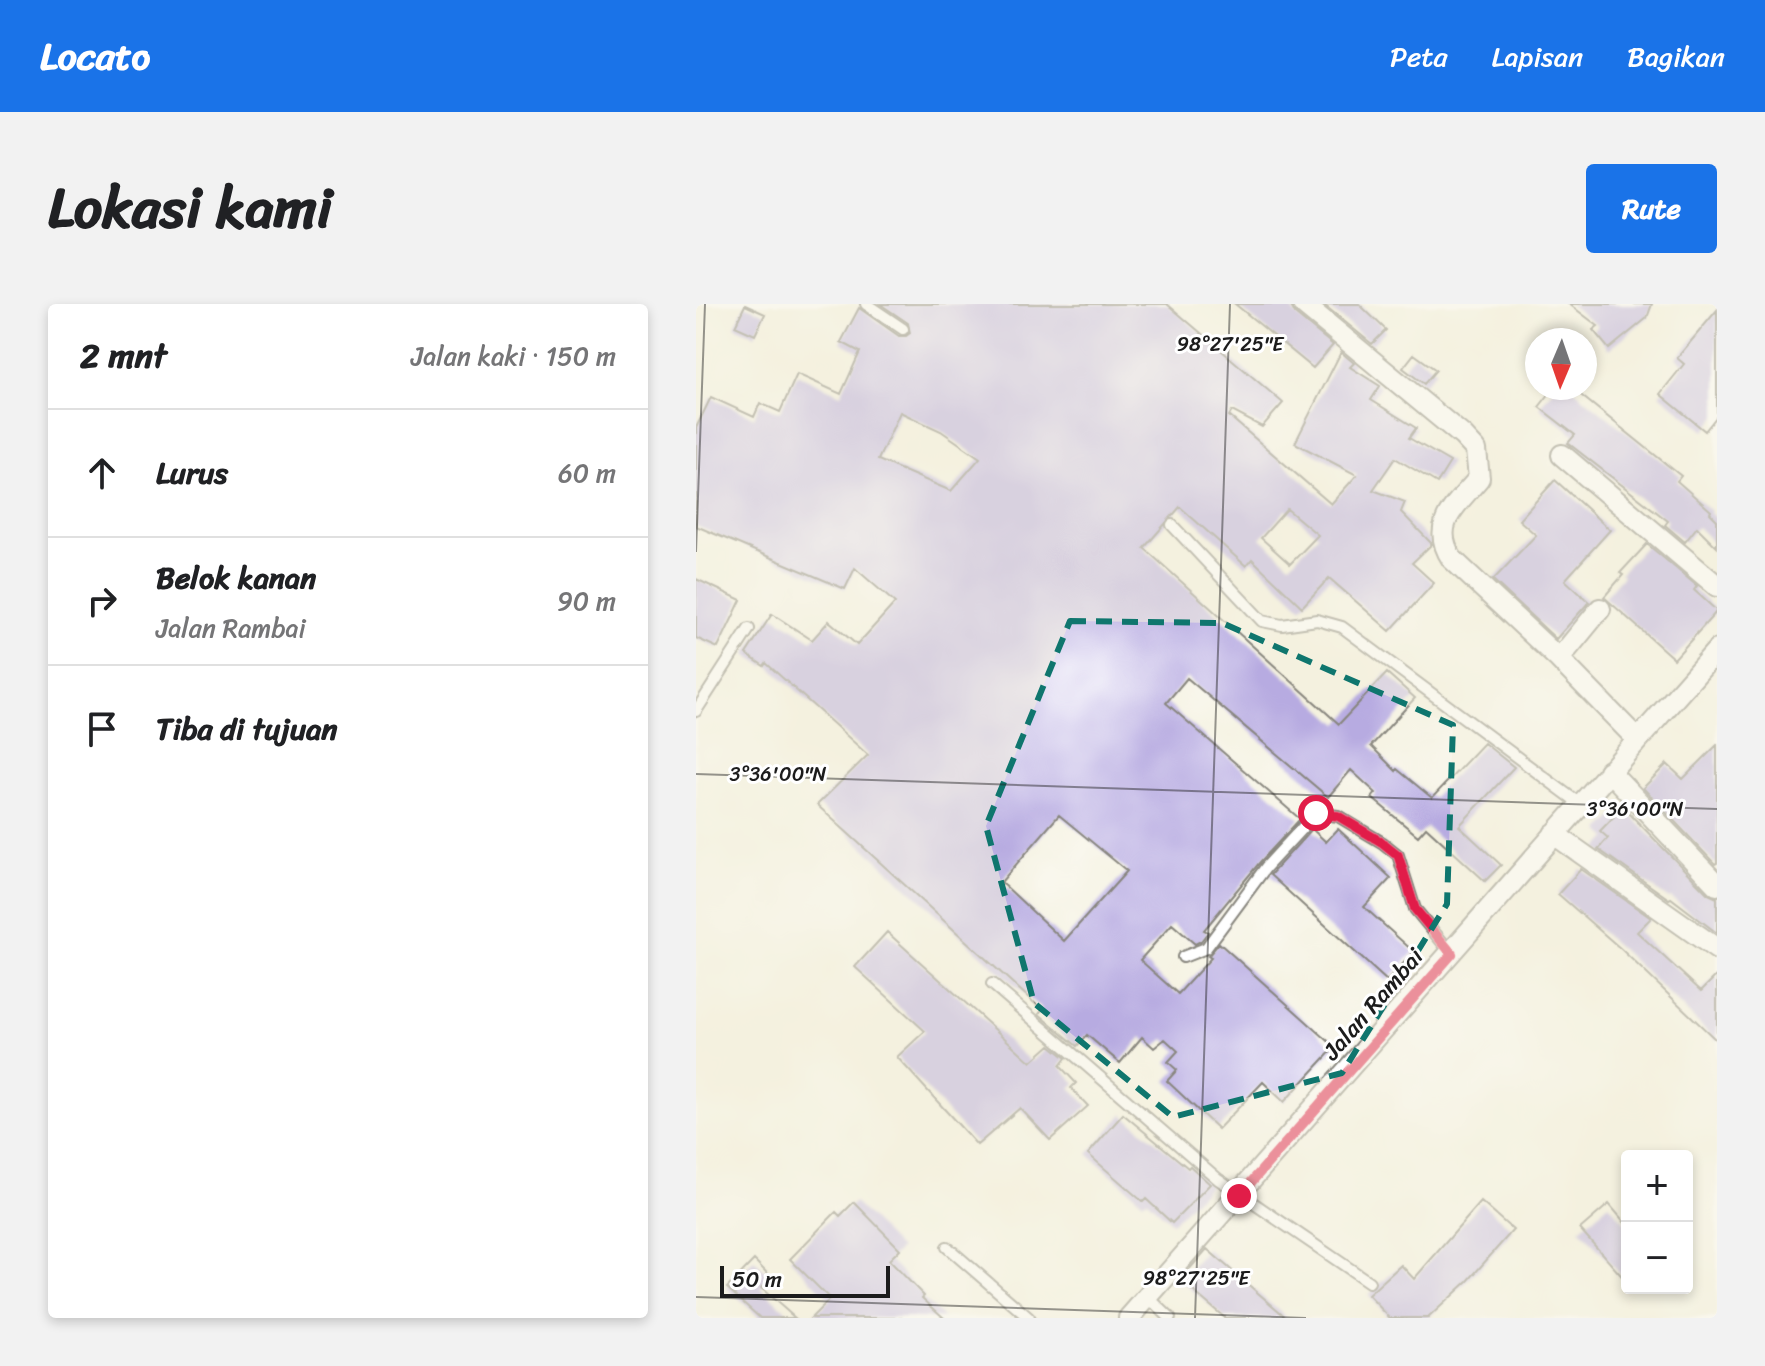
<!DOCTYPE html>
<html lang="id">
<head>
<meta charset="utf-8">
<style>
	body { margin:0; font-family:Sriracha,sans-serif; background:#f2f2f2; color:#202124 }
	.controls { position:absolute; right:24px; bottom:24px; display:grid; overflow:hidden; border-radius:8px; box-shadow:0 4px 12px #0003 }
	.controls button { width:72px; height:72px; display:grid; place-items:center; padding:0; border:0; border-bottom:2px solid #e0e0e0; background:#fff; color:#202124; font:40px sans-serif }
	.compass { position:absolute; left:829px; top:24px; width:72px; height:72px; border-radius:50%; background:#fff; box-shadow:0 4px 12px #0003; rotate:182deg }
	.scale { position:absolute; left:24px; bottom:20px; width:170px; box-sizing:border-box; padding-left:8px; border:4px solid #1c1c1c; border-top:0; font-size:22px; line-height:28px; white-space:nowrap; color:#1c1c1c; -webkit-text-stroke:6px #fff; paint-order:stroke }
	.stop { position:absolute; width:24px; height:24px; margin:-18px; border:6px solid #e11d48; border-radius:50%; background:#fff }
	.stop.end { background:#e11d48; border-color:#fff; box-shadow:0 2px 8px #0008 }
	.list { margin:0; padding:0; list-style:none }
	h2 { display:flex; justify-content:space-between; align-items:center; height:104px; margin:0; padding:0 32px; font-size:34px }
	h2 small { font-size:26px; font-weight:400; color:#757577 }
	.list li { display:grid; grid-template-columns:52px 1fr auto; gap:24px; align-items:center; box-sizing:border-box; height:128px; padding:0 32px; border-top:2px solid #e0e0e0 }
	.list b { display:block; font-size:30px; white-space:nowrap }
	.list p { margin:0; font-size:26px; white-space:nowrap; color:#757577 }
	.list em { font-size:26px; font-style:normal; color:#757577 }
	.icon { flex:none; width:44px; height:44px; fill:none; stroke:currentColor; stroke-width:2; stroke-linecap:round; stroke-linejoin:round }
	.map { position:relative; flex:none; width:1021px; height:1014px; overflow:hidden; border-radius:8px }
	header { display:flex; align-items:center; gap:48px; box-sizing:border-box; height:112px; padding:0 40px; background:#1a73e8; color:#fff }
	header strong { font-size:38px }
	nav { display:flex; gap:44px; margin-inline-start:auto; font-size:28px }
	.intro { display:flex; align-items:center; justify-content:space-between; box-sizing:border-box; height:192px; padding:0 48px }
	h1 { margin:0; font-size:56px }
	.button { padding:20px 36px; border-radius:8px; background:#1a73e8; color:#fff; font-size:28px; font-weight:700 }
	main { display:flex; gap:48px; padding:0 48px }
	aside { flex:1; background:#fff; border-radius:8px; box-shadow:0 4px 12px #0003 }
	.map>svg:first-child { display:block }
</style>
</head>
<body>
<header>
<strong>Locato</strong>
<nav><a>Peta</a><a>Lapisan</a><a>Bagikan</a></nav>
</header>
<div class="intro"><h1>Lokasi kami</h1><a class="button">Rute</a></div>
<main>
<aside>
<h2>2 mnt<small>Jalan kaki · 150 m</small></h2>
<ul class="list">
<li><svg class="icon" aria-label="ahead" viewBox="0 0 24 24"><path d="M12 20V5M6 11l6-6 6 6"/></svg><div><b>Lurus</b></div><em>60 m</em></li>
<li><svg class="icon" aria-label="right" viewBox="0 0 24 24"><path d="M7 20v-9h11M14 6l5 5-5 5"/></svg><div><b>Belok kanan</b><p>Jalan Rambai</p></div><em>90 m</em></li>
<li><svg class="icon" aria-label="arrive" viewBox="0 0 24 24"><path d="M6 21V4h12l-3 4 3 4H6"/></svg><div><b>Tiba di tujuan</b></div></li>
</ul>
</aside>
<div class="map">
<svg width="1021" height="1014" viewBox="0 0 1021 1014">
	<rect width="100%" height="100%" fill="#fff"/>
	<filter id="ink" filterUnits="userSpaceOnUse"><feTurbulence type="fractalNoise" baseFrequency=".0125" numOctaves="2"/><feDisplacementMap in="SourceGraphic" scale="16" xChannelSelector="R" yChannelSelector="G"/><feConvolveMatrix kernelMatrix="1 2 1 2 8 2 1 2 1" color-interpolation-filters="sRGB"/></filter>
	<filter id="wash" filterUnits="userSpaceOnUse"><feTurbulence type="fractalNoise" baseFrequency=".006" numOctaves="4" result="noise"/><feDisplacementMap in="SourceGraphic" scale="32" xChannelSelector="R" yChannelSelector="G"/><feGaussianBlur stdDeviation="1.8" result="paint"/><feColorMatrix in="noise" values="0 0 0 0 0 0 0 0 0 0 0 0 0 0 0 0 0 1.4 0 .05"/><feComposite in="paint" operator="in"/></filter>
	<g filter="url(#wash)">
		<rect width="100%" height="100%" fill="#f4f1df"/>
		<g id="blocks">
			<path fill="#b7abe1" fill-rule="evenodd" d="M184,0H471L587,99L566,123L536,107L533,112L635,200L661,171L599,139L645,48L658,59L654,63L684,82L675,96L720,124L713,134L754,158L741,179L699,154L677,186L709,198L705,208L736,240L716,259L738,279L694,327L633,274L606,303L556,255L550,262L484,203L448,244L643,420L691,369L719,394L675,442L700,467L701,465L736,494L788,439L818,463L763,522L805,561L789,577L730,523L722,532L676,494L680,489L655,466L632,493L491,374L470,399L604,515L564,558L508,626L512,628L505,637L499,640L476,620L444,656L482,690L515,654L512,652L523,639L639,743L588,798L567,778L522,825L471,777L481,766L472,758L482,747L469,735L458,744L446,733L424,759L391,731L381,742L343,710L346,706L121,501L172,451L70,359L68,362L50,350L76,310L116,336L133,317L161,341L199,299L159,264L149,285L0,222V124L15,93L58,113L64,99L84,108L101,70L145,90L164,48L145,38L163,4L203,32H210L214,29L212,19ZM204,108L245,127L284,154L255,187L182,156ZM591,205L622,231L594,260L565,234ZM363,511L431,567L368,637L305,578Z
				M539,0H594L599,10L637,41L617,64Z
				M627,0H663L690,26L676,40Z
				M873,0H956L951,14L913,45L897,26L902,22Z
				M49,1L69,10L59,31L39,22Z
				M1021,6V112L1009,127L964,90L988,60L981,54Z
				M718,50L740,66L728,80L707,64Z
				M858,84H876L985,172L981,177L1015,207L1014,209L1021,216V243L1001,223L989,238L969,221L972,217L872,139L879,131L843,103Z
				M859,176L914,226L869,276L893,298L860,335L797,276L840,231L823,216Z
				M951,240L1001,282L998,286L1021,307L978,355L908,293L927,271L924,269Z
				M0,275L45,296L22,344L0,334Z
				M1021,441V559L1019,560L947,484L971,460L987,475Z
				M927,503L1012,590L1021,594V629L975,594L973,595L902,545L912,534L904,527Z
				M616,525L630,538L642,525L695,574L668,603L718,648L691,677L574,571Z
				M885,565L955,614L941,628L1005,687L1021,671V737L925,645L862,590Z
				M191,628L335,758L354,741L370,754L364,762L380,779L375,784L392,802L354,836L324,804L281,841L201,753L229,727L159,663Z
				M427,810L492,864L494,862L514,880L476,919L450,895L447,898L392,850Z
				M158,898L204,945L193,956L228,992L226,994L248,1014H115L134,995L94,955L140,908L144,912Z
				M785,898L817,926L772,977L732,1014H694L672,991L705,961L718,975Z
				M913,900L931,921V978L884,925Z
				M511,945L591,1014H529L484,976Z
				M58,956L75,973L65,984L99,1014H64L31,984Z"/>
		</g>
	</g>
	<g filter="url(#ink)">
		<use href="#blocks" fill-opacity="0" stroke="#88867e" stroke-width="2"/>
		<g fill="none" stroke-linecap="round" stroke-linejoin="round">
			<g stroke="#88867e" stroke-width="14">
				<path id="lane" d="M170,0L207,25
					M476,221L566,317L586,321L621,316L646,323L884,500
					M0,407L53,325
					M487,653L510,644L570,563L620,509L642,512L687,539L702,551L719,605L756,650
					M296,680L522,875L673,978
					M251,943L333,1014
					M452,993L474,1014"/>
			</g>
			<g stroke="#88867e" stroke-width="24">
				<path id="street" d="M607,0L767,132L780,146L783,174C761,201 733,220 756,255L863,355L941,435
					M866,151L1021,282
					M863,355L904,305
					M913,467L1021,581
					M858,530L1021,645
					M433,1014L1021,346"/>
			</g>
			<use href="#lane" stroke="#fff" stroke-width="10"/>
			<use href="#street" stroke="#fff" stroke-width="20"/>
		</g>
	</g>
	<g fill="none" stroke-linecap="round" stroke-linejoin="round" filter="url(#ink)">
		<path stroke="#e11d48" stroke-width="10" d="M543,892L756,650L719,605L702,551L687,539L642,512L620,509"/>
	</g>
	<path d="M0 0H1021V1014H0ZM374,317L526,319L757,421L751,600L646,769L477,813L338,699L290,522Z" fill="#f4f1df" fill-opacity=".55" fill-rule="evenodd"/>
	<path fill="none" stroke="#0f766e" stroke-width="6" stroke-dasharray="16 10" stroke-linejoin="round" d="M374,317L526,319L757,421L751,600L646,769L477,813L338,699L290,522Z"/>
	<path fill="none" stroke="#1c1c1c" stroke-width="2" stroke-opacity="0.45" d="M0,248L9,0M0,470L1021,505M0,993L610,1014M499,1014L534,0"/>
	<g text-anchor="middle" dominant-baseline="central" stroke-width="6" stroke-linejoin="round" paint-order="stroke">
		<g font-size="24" fill="#1c1c1c" stroke="#fff">
			<text transform="translate(677 700) rotate(-49)">Jalan Rambai</text>
		</g>
	</g>
	<g font-size="20" text-anchor="middle" fill="#1c1c1c" stroke="#fff" stroke-width="6" stroke-linejoin="round" paint-order="stroke">
		<text x="534" y="47">98°27'25"E</text>
		<text x="82" y="477">3°36'00"N</text>
		<text x="939" y="512">3°36'00"N</text>
		<text x="500" y="981">98°27'25"E</text>
	</g>
</svg>
<div class="controls">
<button>+</button>
<button>−</button>
</div>
<svg class="compass" viewBox="-18 -18 36 36"><path d="M0-13l5 13h-10z" fill="#e53935"/><path d="M0 13l5-13h-10z" fill="#757577"/></svg>
<div class="scale">50 m</div>
<div class="stop" style="left:620px;top:509px"></div>
<div class="stop end" style="left:543px;top:892px"></div>
</div>
</main>
</body>
</html>
